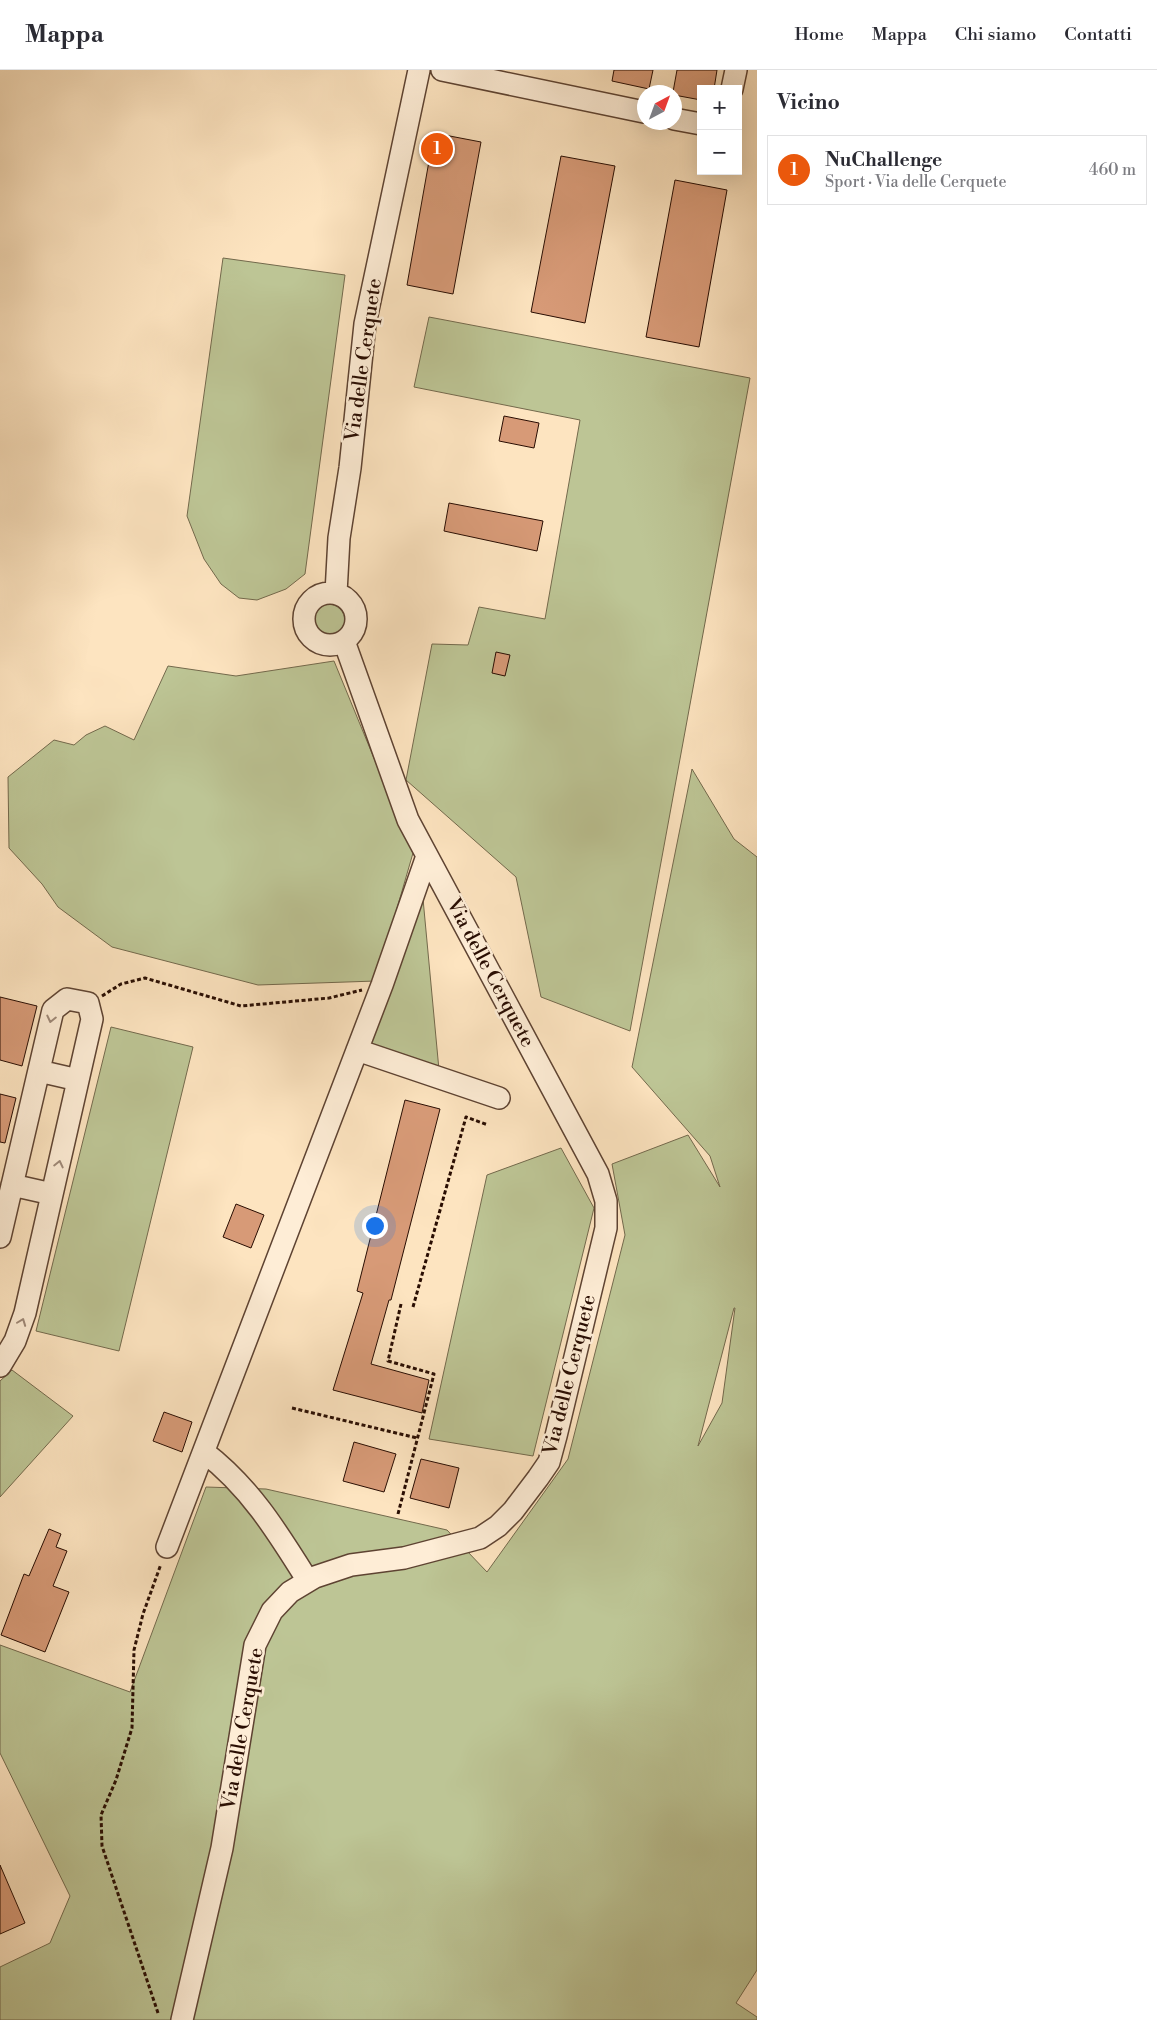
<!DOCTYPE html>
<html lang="it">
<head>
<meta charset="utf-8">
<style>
	body { margin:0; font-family:"Libre Bodoni",serif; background:#f7f7f7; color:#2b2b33 }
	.controls { position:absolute; right:15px; top:15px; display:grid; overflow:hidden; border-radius:0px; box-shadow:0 5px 20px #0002 }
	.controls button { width:45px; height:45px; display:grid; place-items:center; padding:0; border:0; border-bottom:1px solid #e1e1e2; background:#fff; color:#2b2b33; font:25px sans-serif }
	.compass { position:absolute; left:637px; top:15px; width:45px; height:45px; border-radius:50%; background:#fff; box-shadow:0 5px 20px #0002; rotate:41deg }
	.you { position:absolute; left:374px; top:1155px; width:18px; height:18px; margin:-12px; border:4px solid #fff; border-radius:50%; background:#1a73e8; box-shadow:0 0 0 8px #1a73e833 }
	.badge { display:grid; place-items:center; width:32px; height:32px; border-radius:50%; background:#ea580c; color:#fff; font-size:16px; font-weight:700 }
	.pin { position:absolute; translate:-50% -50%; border:2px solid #fff; box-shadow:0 1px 5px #0006 }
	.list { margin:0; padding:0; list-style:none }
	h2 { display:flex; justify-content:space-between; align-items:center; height:65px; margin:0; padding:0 20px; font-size:21px }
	h2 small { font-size:16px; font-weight:400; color:#7c7c81 }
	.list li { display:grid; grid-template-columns:32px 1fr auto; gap:15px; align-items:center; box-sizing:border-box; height:70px; margin:0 10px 10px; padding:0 10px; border:1px solid #e1e1e2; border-radius:0px }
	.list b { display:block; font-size:19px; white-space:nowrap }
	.list p { margin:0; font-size:16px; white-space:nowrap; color:#7c7c81 }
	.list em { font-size:16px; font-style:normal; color:#7c7c81 }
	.map { position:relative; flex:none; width:757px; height:1950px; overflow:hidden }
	header { display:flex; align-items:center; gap:30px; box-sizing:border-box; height:70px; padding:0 25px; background:#fff; border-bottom:1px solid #e1e1e2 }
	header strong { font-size:24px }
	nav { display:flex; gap:28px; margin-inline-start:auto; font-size:18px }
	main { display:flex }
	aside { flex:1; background:#fff }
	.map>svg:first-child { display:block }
</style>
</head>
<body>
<header>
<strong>Mappa</strong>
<nav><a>Home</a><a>Mappa</a><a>Chi siamo</a><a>Contatti</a></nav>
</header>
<main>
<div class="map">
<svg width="757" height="1950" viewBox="0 0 757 1950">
	<rect width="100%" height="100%" fill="#fde4c0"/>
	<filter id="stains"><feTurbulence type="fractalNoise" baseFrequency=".004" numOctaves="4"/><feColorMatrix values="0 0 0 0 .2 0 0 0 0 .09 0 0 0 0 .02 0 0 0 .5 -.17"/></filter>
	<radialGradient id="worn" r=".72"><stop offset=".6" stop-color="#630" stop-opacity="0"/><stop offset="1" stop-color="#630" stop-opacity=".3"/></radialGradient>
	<path fill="#bdc595" stroke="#73694c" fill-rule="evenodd" d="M223,188L345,205L305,504L286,519L257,530L239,528L221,514L204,489L187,446Z
		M429,247L750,308L630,961L541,927L516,807L406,710L432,574L468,575L479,537L545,549L580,350L414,317Z
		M311 551a17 17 0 1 1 34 0a17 17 0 1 1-34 0Z
		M334,591L413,783L376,911L258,915L112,877L58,837L42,814L9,778L8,707L54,670L74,675L86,665L105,656L134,670L168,596L236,606Z
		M692,699L734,769L757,787V1900L736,1933L757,1947V1950H0V1897L50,1873L70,1826L0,1683V1575L130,1622L206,1417L266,1419L447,1460L487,1502L568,1389L625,1165L612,1094L688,1065L720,1117L710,1086L632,997ZM735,1238L722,1333L698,1376L734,1238Z
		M422,818L439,1000L366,973Z
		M111,957L193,977L119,1281L36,1261Z
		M561,1078L594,1138L533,1386L429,1369L487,1105Z
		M12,1300L73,1346L0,1427V1311Z"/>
	<path fill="#d79a77" stroke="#290d02" d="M614,0H653L649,19L612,11Z
		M677,0H717L714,19H701V30L674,25L673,22Z
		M434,63L481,72L453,224L407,215Z
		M561,86L615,96L585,253L531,242Z
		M675,110L727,120L699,277L646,267Z
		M504,346L539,353L534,378L499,371Z
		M449,433L543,451L537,481L444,461Z
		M496,582L510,585L505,606L492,603Z
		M0,927L37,936L22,996L0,990Z
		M0,1024L16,1028L5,1073L0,1072Z
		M405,1030L440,1039L391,1230H389L371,1294L429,1310L422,1343L333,1320L363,1223L357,1221Z
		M236,1134L264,1145L251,1178L223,1167Z
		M164,1342L192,1352L182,1382L153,1371Z
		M354,1372L396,1384L384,1422L343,1411Z
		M421,1389L459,1398L449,1438L410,1428Z
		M49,1459L61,1464L56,1477L67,1481L53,1516L69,1522L45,1582L1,1565L24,1504L29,1506Z
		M0,1795L25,1853L0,1864Z"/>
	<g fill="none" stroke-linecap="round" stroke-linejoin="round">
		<g stroke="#5e4332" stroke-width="24">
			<path id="minor" d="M442,0L644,42
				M732,19L736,0
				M674,49L701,54
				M304 549a26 26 0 1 1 52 0a26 26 0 1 1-52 0Z
				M336,523L339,468L350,398L365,254L419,0
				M357,980L499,1028
				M39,1001L78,1010
				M12,1115L52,1124
				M0,1167L53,940L67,929L88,933L92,949L25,1243L15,1271L0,1296
				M204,1382C250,1417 278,1463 308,1511
				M167,1477L382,915L427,786
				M182,1950L222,1778L255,1575L272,1541L290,1522L315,1507L351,1495L404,1488L480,1468L498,1456L513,1441L538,1408L549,1392L556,1366L606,1158V1131L598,1104L408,750L344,571"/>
		</g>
		<path stroke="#290d02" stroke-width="3" stroke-dasharray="4 2.5" stroke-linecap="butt" d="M102,926L121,914L145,908L241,936L329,928L362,920
			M413,1237L466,1047L488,1055
			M292,1338L417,1368
			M398,1444L434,1304L388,1291L401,1234
			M158,1943L102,1776L101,1745L116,1710L132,1658L134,1580L143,1544L161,1494"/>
		<use href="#minor" stroke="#feedd6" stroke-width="21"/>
	</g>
	<defs><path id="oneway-chevron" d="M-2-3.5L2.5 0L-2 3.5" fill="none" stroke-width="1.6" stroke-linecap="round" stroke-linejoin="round" transform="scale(1.25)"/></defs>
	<g stroke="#9e8877">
		<use href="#oneway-chevron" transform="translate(51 949) rotate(103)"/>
		<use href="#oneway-chevron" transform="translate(59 1094) rotate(-77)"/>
		<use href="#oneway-chevron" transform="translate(22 1252) rotate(-69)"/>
	</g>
	<g text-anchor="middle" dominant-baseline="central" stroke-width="5" stroke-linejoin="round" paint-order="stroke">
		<g font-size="20" fill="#290d02" stroke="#feedd6">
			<text transform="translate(364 290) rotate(-82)">Via delle Cerquete</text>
			<text transform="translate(490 903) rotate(62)">Via delle Cerquete</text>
			<text transform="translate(570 1305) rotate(-76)">Via delle Cerquete</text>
			<text transform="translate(243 1659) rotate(-80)">Via delle Cerquete</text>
		</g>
	</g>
	<rect width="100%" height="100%" filter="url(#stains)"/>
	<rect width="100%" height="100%" fill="url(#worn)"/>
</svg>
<div class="controls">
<button>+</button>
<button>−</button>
</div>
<svg class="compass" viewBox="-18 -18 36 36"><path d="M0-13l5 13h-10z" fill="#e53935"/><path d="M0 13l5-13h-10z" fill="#7c7c81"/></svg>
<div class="you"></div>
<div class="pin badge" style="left:437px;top:79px">1</div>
</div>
<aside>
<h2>Vicino<small></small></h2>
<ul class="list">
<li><span class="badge">1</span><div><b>NuChallenge</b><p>Sport · Via delle Cerquete</p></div><em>460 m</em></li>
</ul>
</aside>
</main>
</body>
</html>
